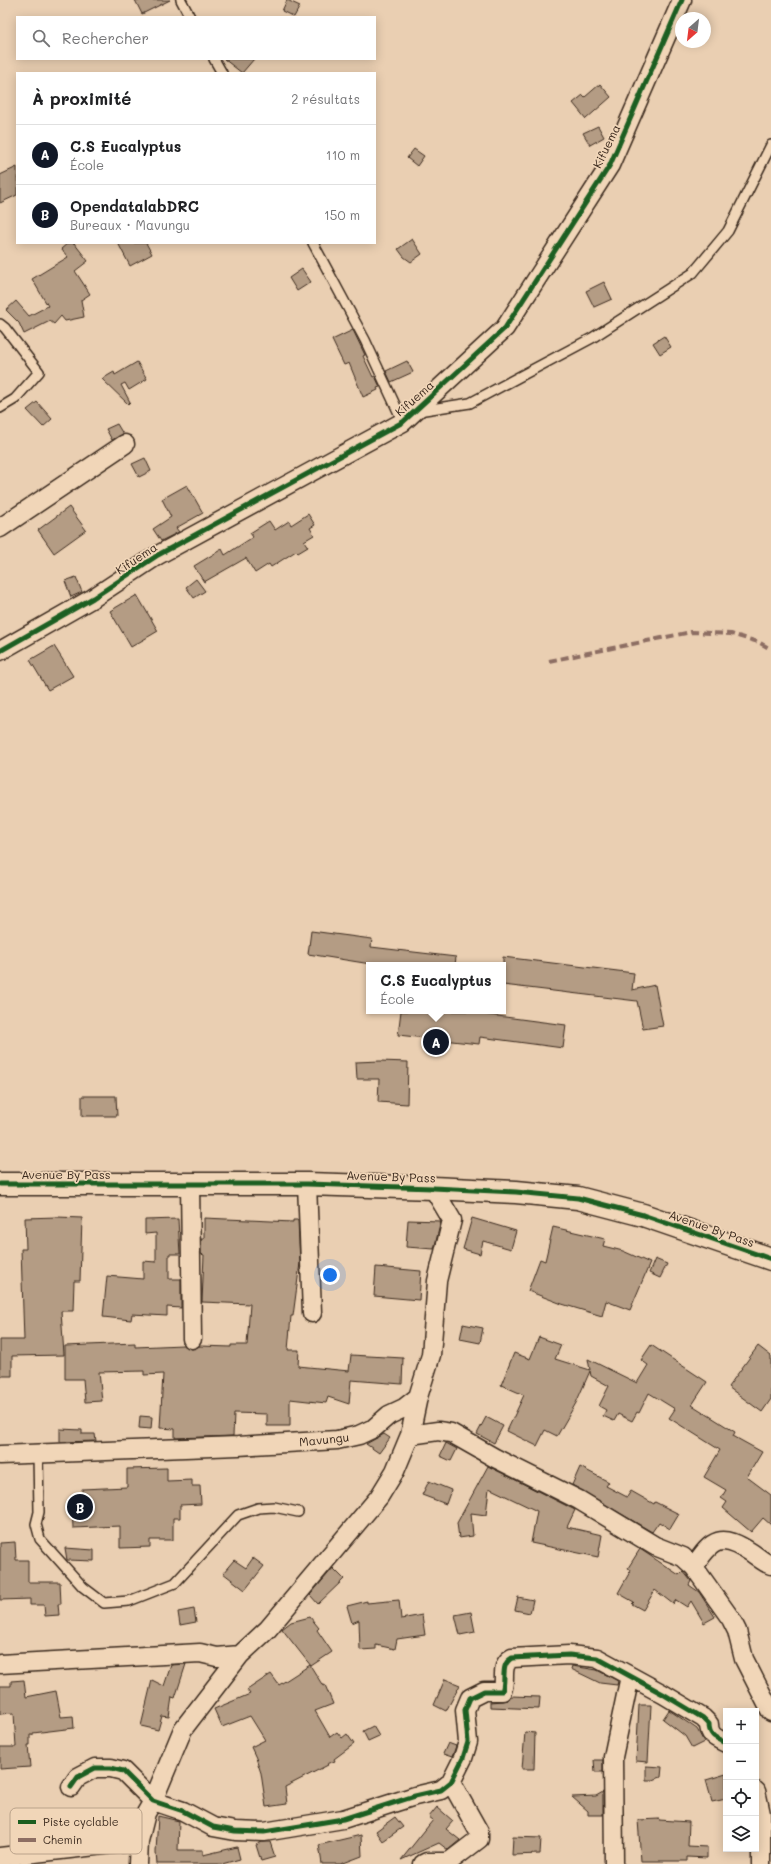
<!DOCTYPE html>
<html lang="fr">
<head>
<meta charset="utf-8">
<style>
	body { margin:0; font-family:Mali,sans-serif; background:#f6f6f6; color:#202124 }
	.controls { position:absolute; right:12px; bottom:12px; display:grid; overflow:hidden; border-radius:0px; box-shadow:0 2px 10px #0003 }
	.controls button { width:36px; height:36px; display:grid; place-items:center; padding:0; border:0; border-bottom:1px solid #e0e0e0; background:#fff; color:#202124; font:20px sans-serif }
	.compass { position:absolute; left:675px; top:12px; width:36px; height:36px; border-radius:50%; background:#fff; box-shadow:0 2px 10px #0003; rotate:208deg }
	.you { position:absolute; left:330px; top:1275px; width:14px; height:14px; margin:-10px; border:3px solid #fff; border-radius:50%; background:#1a73e8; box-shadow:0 0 0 6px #1a73e833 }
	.badge { display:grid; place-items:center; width:26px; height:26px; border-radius:50%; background:#111827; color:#fff; font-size:13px; font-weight:700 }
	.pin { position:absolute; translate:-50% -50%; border:2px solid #fff; box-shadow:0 1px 4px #0006 }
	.popup { position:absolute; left:366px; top:962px; width:140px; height:52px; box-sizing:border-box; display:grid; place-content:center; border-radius:0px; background:#fff; filter:drop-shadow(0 1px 3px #0005); font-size:13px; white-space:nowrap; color:#757577 }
	.popup b { font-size:15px; color:#202124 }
	.popup::after { content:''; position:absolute; left:50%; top:100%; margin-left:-8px; border:8px solid transparent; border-top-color:#fff }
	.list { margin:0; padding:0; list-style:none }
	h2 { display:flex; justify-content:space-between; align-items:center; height:52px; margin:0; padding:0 16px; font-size:17px }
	h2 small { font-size:13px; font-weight:400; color:#757577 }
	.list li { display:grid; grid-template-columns:26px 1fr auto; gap:12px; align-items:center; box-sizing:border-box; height:60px; padding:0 16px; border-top:1px solid #e0e0e0 }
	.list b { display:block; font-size:15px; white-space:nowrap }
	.list p { margin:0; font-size:13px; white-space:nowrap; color:#757577 }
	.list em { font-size:13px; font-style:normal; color:#757577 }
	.icon { flex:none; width:22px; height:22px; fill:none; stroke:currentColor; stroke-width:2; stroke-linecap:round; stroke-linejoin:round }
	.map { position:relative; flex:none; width:771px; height:1864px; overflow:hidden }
	.search { position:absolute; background:#fff; box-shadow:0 2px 10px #0003; left:16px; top:16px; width:360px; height:44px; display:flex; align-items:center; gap:10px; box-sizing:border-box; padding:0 14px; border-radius:0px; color:#757577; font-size:15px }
	.panel { position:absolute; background:#fff; box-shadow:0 2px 10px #0003; left:16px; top:72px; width:360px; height:172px; border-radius:0px }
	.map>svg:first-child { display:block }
</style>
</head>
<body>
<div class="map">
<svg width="771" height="1864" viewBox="0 0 771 1864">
	<rect width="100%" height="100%" fill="#eacfb2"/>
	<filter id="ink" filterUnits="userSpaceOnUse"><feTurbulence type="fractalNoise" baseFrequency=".025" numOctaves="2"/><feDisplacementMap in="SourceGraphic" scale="8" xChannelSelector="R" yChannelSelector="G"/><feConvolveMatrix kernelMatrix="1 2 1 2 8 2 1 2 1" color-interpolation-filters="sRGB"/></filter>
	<g filter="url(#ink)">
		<path fill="#b49c84" stroke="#3b2a1e" d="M135,0H170L142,14Z
			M287,0L300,6L294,17L282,11Z
			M224,59H254L242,73Z
			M600,84L611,97L586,119L573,103L583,95L585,97Z
			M598,126L604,137L590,145L583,133Z
			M414,149L424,156L417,166L407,158Z
			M17,167V195L0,203V175Z
			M412,239L422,254L411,262L404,257L398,249Z
			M68,243H74L88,261L75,271L90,294L81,300L84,317L65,321L61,316L54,324L50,321L24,334L19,323L6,310L16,301L29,316L48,306L32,279L68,257L61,249Z
			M118,243H146L152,254L130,266Z
			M302,269L311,282L297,291L289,278Z
			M604,282L612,299L594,307L586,291Z
			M353,330L365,355L363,356L373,377L375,376L380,387L377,388L378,390L363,397L349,363L344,365L332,340Z
			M664,336L671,347L660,354L653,343Z
			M407,361L413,372L391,382L386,371Z
			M137,362L147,379L129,390L125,383L121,385L130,402L128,404L102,379L114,372L115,375Z
			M37,402L52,419L43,427L27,410Z
			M117,424L123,434L112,440L106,429Z
			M145,458L151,471L139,477L132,464Z
			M187,485L203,513L176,528L179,532L161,541L153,529L171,517L162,499Z
			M69,507L86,530L54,553L38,530Z
			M308,514L315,525L310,528L314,535L304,541L308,547L298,553L296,551L271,567L269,564L255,573L246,558L204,582L194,566L222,549L225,555L253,537L250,533L269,521L275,530L289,521L291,525Z
			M76,577L82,592L71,597L65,581Z
			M196,579L205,591L194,598L186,587Z
			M137,595L158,631L131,647L110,611Z
			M54,646L73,676L48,690L30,660Z
			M311,931L372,939L371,947L456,957L455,965H377L308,954Z
			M503,957L634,973L632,990L655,985L663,1026L643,1029L637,1001L503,985Z
			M401,1011H483L482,1014L566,1025L563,1048L480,1037L479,1044L398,1035Z
			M380,1061L408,1062L407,1104L378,1102L379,1079H357L356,1062Z
			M82,1096H116L117,1116H82Z
			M57,1217L82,1218L80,1281H74L73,1311H61L64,1355L12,1356V1376H0V1340H24L21,1249H26L25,1218Z
			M204,1218L293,1222V1220H298L300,1263L293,1316H291L288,1350H299L298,1366L349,1371L351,1355L403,1358L402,1384L351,1380L349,1404L328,1397L326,1403L290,1399V1426H267V1414L234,1413L233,1436L175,1438V1429L160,1428L163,1374L144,1375V1371L99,1372L102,1401L85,1402L83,1379H65V1346L135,1343V1347L183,1345L192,1349L200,1346L231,1347V1345H247L250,1304L202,1302L204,1255L201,1254V1239H204Z
			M472,1218L516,1231L511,1249L483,1241L480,1254L463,1249Z
			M178,1219L180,1254H169V1279H181V1308L167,1307V1316L132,1314L131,1320L103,1317L107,1276L143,1279V1261L156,1262V1233L145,1234V1220Z
			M408,1220L441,1221L434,1249L406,1247Z
			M553,1227L605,1239L603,1246L623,1251L650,1263L630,1310L606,1301L602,1316L562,1304L528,1291L540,1259L545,1261Z
			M655,1259L667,1264L660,1278L649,1273Z
			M376,1267L421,1271L419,1300L374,1296Z
			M463,1324L483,1328L480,1343L460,1339Z
			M539,1337L561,1345L555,1359L590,1370L588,1359L637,1383L648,1365L641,1360L651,1345L707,1382L692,1405L735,1432L733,1436L762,1452L747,1477L771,1495V1525L763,1518L751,1532L723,1508L727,1502L721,1498L726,1490L704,1477L720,1450L669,1418L675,1409L649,1393L639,1413L637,1412L632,1421L618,1414L614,1421L603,1416L606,1410L599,1406L609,1386L591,1376L590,1371L576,1403L557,1436L545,1430L537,1446L507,1431L524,1395L501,1385L514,1353L530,1359Z
			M758,1346L771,1356V1399L762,1412L728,1387Z
			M140,1416L152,1417L151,1429L139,1428Z
			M486,1417L503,1426L494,1443L477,1434Z
			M60,1429L82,1430V1434H95L96,1441L60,1442Z
			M384,1434L390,1438L379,1453L366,1444Z
			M446,1443L457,1449L451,1461L440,1456Z
			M488,1466L575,1510L567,1527L602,1535L598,1557L531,1543L537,1511L489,1488L486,1515L471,1513L473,1536L459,1538L457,1523Z
			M580,1467L609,1482L606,1486L627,1497L631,1491L654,1504L655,1502L679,1514L670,1529L659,1522L652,1532L572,1485Z
			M167,1468V1481L192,1480V1486H200L201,1504L180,1505V1518H173V1540H150V1547L120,1548V1526L73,1528L72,1500H82V1489L127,1487V1469Z
			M429,1481L451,1490L446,1504L422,1495Z
			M15,1542L16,1560H28V1582H60L61,1604H58L59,1615L45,1616L44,1605H30V1599L0,1600V1543Z
			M65,1548L94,1550V1561L67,1560Z
			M640,1549L679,1575L683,1571L691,1581L689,1585L699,1592L715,1617L704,1623L691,1601L687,1607L676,1600L673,1604L655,1590L643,1610L632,1604L634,1602L618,1593L631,1570L628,1568Z
			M253,1558L264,1566L245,1590L223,1573L234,1560L246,1568Z
			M333,1568L344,1579L318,1604L310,1595Z
			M518,1597L533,1600L530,1613L515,1610Z
			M399,1600L401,1619L422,1615L425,1635L397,1639L395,1649L376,1645V1649L360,1650L359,1620L352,1623L347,1606L367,1601V1603Z
			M194,1609L196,1622L180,1625L178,1612Z
			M471,1612L475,1632L460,1635L455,1615Z
			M310,1617L319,1628L317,1630L332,1652L311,1666L282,1629L291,1622Z
			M186,1664L175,1698L172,1697L169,1717L162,1716L158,1730L141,1726L152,1680L164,1686L171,1665Z
			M310,1665L323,1686L325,1685L333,1704L315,1711L330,1737L337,1732L342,1738L347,1734L354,1744L334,1759L335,1761L327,1764L328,1765L285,1787L287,1804L266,1807L261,1773L256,1758L251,1747L265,1740L250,1716L222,1727L214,1709L250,1694L247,1690L271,1674L279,1685Z
			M572,1666L597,1670L618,1681L617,1685L600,1683L571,1669Z
			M445,1679L460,1685L446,1711L434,1705Z
			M24,1680L26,1697L56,1691L61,1717L73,1716L74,1728L33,1733V1735H30V1745H28L30,1767L0,1769V1747H16L14,1713L0,1714V1686H11V1681Z
			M511,1696L540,1697L539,1709L490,1707V1702L502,1701L508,1700Z
			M639,1705H651L648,1762L636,1761Z
			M669,1710L697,1729L704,1742L692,1748L685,1736L663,1719Z
			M373,1726L379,1736L368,1741L363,1731Z
			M525,1732L535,1733L534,1769H522Z
			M448,1743L456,1746L452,1757L443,1754Z
			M594,1760H603V1772H595Z
			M646,1766L662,1767L661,1777L653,1780H646Z
			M726,1774V1799L712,1802L706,1780Z
			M603,1792V1815H588V1811L572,1797L596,1796Z
			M437,1807L453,1821L446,1829L460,1840L448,1850L439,1843L401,1860L433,1820L429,1817Z
			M158,1816L179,1821L178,1850H203V1855L237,1847L240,1859L222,1864H157L156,1852Z
			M395,1817L403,1827L383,1841L376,1831Z
			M659,1819V1820L689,1822L688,1846L707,1847V1858L687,1857V1861H641L638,1820Z
			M361,1835L362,1856L341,1864H322L319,1845Z
			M513,1837L541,1838L540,1854L512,1855Z
			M262,1842H270L275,1857L261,1861L256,1845Z"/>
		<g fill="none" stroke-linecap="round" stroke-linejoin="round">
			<g stroke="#3b2a1e" stroke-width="12">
				<path id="lane" d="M181,0L190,17
					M214,59L222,73
					M313,243L365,340L403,422
					M0,324L5,328L39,372L15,399L0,408
					M418,411L470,403L592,338L693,273L728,231L771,145
					M38,1454L39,1512L36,1524L40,1539L83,1587L104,1603L129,1601L175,1583L238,1515L258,1508L274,1507L298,1512"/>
			</g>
			<g stroke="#3b2a1e" stroke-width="21">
				<path id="street" d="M0,528L125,444
					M0,651L93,598L158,555L403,422L505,328L610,165L682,0
					M190,1183L192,1339
					M307,1184L312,1313
					M410,1435L438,1431L451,1433L495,1458L579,1500L655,1546L683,1557L694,1567L731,1619L737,1631L744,1659L771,1712
					M0,1455L238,1446L337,1440L359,1435L374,1428L389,1415L404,1408L418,1397L431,1355L437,1281L452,1220L433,1188
					M694,1567C712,1538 722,1533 752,1553C758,1557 764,1563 771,1565
					M0,1664L200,1653L217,1657L240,1655L268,1629L379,1497L395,1471L410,1435L418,1397
					M71,1787L78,1777L95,1768H111L123,1771L153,1801L183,1811L213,1827L235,1831L264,1832L343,1819L415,1796L441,1790L451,1782L463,1758L468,1742L465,1710L470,1698L484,1691H502C507,1680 499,1665 512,1658L569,1655L597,1658L663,1694L703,1718L709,1724C709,1736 716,1738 726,1743
					M756,1791L761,1814V1864
					M0,1857L139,1841
					M138,1864L139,1841L146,1813L153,1801L183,1729L240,1655
					M423,1864L427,1862H449L479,1839V1832L451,1782
					M614,1864L613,1757L630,1676"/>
			</g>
			<g stroke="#3b2a1e" stroke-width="25">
				<path id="highway" d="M0,1184H307L433,1188L516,1192L578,1198L643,1215L771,1259"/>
			</g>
			<use href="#lane" stroke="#f1d6b8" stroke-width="9"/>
			<use href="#street" stroke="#f1d6b8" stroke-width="18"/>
			<use href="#highway" stroke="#f1d6b8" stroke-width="22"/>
			<path stroke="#8d6e63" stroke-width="4" stroke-dasharray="8 4" stroke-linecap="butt" d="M549,661L691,632L731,634L758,642L771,649"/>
			<g stroke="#f1d6b8" stroke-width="8">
				<path id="cycleway" d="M0,651L93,598L158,555L403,422L505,328L610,165L682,0
					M0,1184H307L433,1188L516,1192L578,1198L643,1215L771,1259
					M71,1787L78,1777L95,1768H111L123,1771L153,1801L183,1811L213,1827L235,1831L264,1832L343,1819L415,1796L441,1790L451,1782L463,1758L468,1742L465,1710L470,1698L484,1691H502C507,1680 499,1665 512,1658L569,1655L597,1658L663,1694L703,1718L709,1724C709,1736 716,1738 726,1743"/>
			</g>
			<use href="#cycleway" stroke="#1b5e20" stroke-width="5"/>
		</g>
	</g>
	<g text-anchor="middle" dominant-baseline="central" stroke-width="3.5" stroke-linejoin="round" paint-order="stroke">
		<g font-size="12" fill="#3b2a1e" stroke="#f1d6b8">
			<text transform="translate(606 146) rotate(-64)">Kifuema</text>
			<text transform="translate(414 398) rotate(-41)">Kifuema</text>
			<text transform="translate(136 558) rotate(-33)">Kifuema</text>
			<text x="66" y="1174">Avenue By Pass</text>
			<text transform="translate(391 1176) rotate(2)">Avenue By Pass</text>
			<text transform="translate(712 1228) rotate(19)">Avenue By Pass</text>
			<text transform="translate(324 1439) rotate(-6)">Mavungu</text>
		</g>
	</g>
	<rect x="10" y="1808" width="132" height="46" rx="6" fill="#f1d6b8" stroke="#baa28a" stroke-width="1"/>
	<rect x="18" y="1820" width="18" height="4" fill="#1b5e20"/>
	<rect x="18" y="1838" width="18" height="4" fill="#8d6e63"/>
	<g font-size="11" fill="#3b2a1e">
		<text x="43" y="1826">Piste cyclable</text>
		<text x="43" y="1844">Chemin</text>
	</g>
</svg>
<div class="controls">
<button>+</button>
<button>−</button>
<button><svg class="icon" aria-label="locate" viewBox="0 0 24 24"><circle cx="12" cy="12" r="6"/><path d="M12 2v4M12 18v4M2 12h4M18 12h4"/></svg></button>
<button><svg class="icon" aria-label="layers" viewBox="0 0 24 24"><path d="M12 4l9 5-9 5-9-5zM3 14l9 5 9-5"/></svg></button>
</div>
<svg class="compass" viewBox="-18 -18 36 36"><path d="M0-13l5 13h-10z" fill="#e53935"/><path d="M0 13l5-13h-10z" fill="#757577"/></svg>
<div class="you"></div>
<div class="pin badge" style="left:436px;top:1042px">A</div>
<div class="popup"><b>C.S Eucalyptus</b>École</div>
<div class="pin badge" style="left:80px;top:1507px">B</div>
<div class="search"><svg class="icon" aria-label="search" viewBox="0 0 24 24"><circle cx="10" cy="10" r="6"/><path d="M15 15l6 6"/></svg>Rechercher</div>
<section class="panel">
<h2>À proximité<small>2 résultats</small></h2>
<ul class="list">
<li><span class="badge">A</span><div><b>C.S Eucalyptus</b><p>École</p></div><em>110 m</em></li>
<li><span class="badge">B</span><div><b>OpendatalabDRC</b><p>Bureaux · Mavungu</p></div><em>150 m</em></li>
</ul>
</section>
</div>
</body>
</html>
